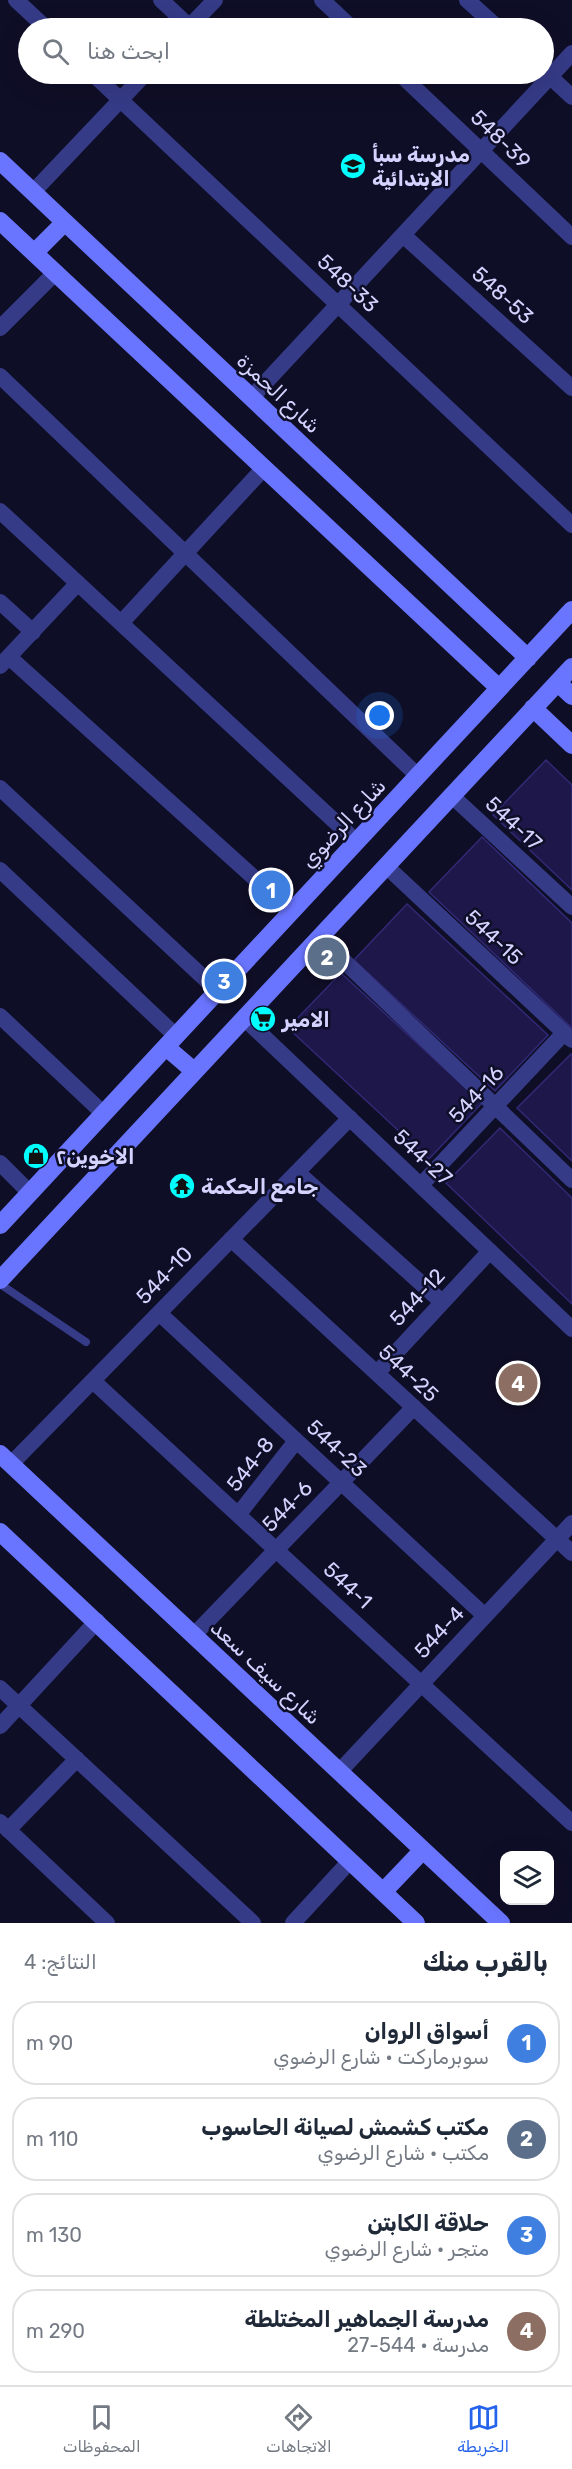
<!DOCTYPE html>
<html lang="ar">
<head>
<meta charset="utf-8">
<style>
	body { margin:0; font-family:Rubik,Cairo,sans-serif; background:#f2f2f3; color:#1f2937; direction:rtl }
	.controls { position:absolute; right:18px; bottom:18px; display:grid; overflow:hidden; border-radius:12px; box-shadow:0 6px 24px #0002 }
	.controls button { width:54px; height:54px; display:grid; place-items:center; padding:0; border:0; border-bottom:2px solid #e0e1e3; background:#fff; color:#1f2937; font:30px sans-serif }
	.you { position:absolute; left:380px; top:716px; width:21px; height:21px; margin:-15px; border:4px solid #fff; border-radius:50%; background:#1a73e8; box-shadow:0 0 0 9px #1a73e833 }
	.badge { display:grid; place-items:center; width:39px; height:39px; border-radius:50%; background:#2563eb; color:#fff; font-size:20px; font-weight:700 }
	.pin { position:absolute; translate:-50% -50%; border:3px solid #fff; box-shadow:0 2px 6px #0006 }
	.list { margin:0; padding:0; list-style:none }
	h2 { display:flex; justify-content:space-between; align-items:center; height:78px; margin:0; padding:0 24px; font-size:26px }
	h2 small { font-size:20px; font-weight:400; color:#747a83 }
	.list li { display:grid; grid-template-columns:39px 1fr auto; gap:18px; align-items:center; box-sizing:border-box; height:84px; margin:0 12px 12px; padding:0 12px; border:2px solid #e0e1e3; border-radius:24px }
	.list b { display:block; font-size:22px; white-space:nowrap }
	.list p { margin:0; font-size:20px; white-space:nowrap; color:#747a83 }
	.list em { font-size:20px; font-style:normal; color:#747a83 }
	.icon { flex:none; width:33px; height:33px; fill:none; stroke:currentColor; stroke-width:2; stroke-linecap:round; stroke-linejoin:round }
	.map { position:relative; flex:none; width:572px; height:1923px; overflow:hidden; direction:ltr }
	.search { position:absolute; background:#fff; box-shadow:0 6px 24px #0002; left:18px; right:18px; top:18px; height:66px; display:flex; align-items:center; gap:15px; box-sizing:border-box; padding:0 21px; border-radius:33px; color:#747a83; font-size:22px }
	.sheet { height:462px; background:#fff }
	nav { display:flex; justify-content:space-around; align-items:center; box-sizing:border-box; height:84px; border-top:2px solid #e0e1e3; background:#fff; font-size:16px; color:#747a83 }
	nav a { display:grid; justify-items:center; gap:3px }
	nav .on { color:#2563eb }
	.map>svg:first-child { display:block }
</style>
</head>
<body>
<div class="map">
<svg width="572" height="1923" viewBox="0 0 572 1923">
	<rect width="100%" height="100%" fill="#0f0e27"/>
	<path fill="#1d1849" stroke="#312976" stroke-width="1.5" d="M546,760L572,785V890L493,815Z
		M482,837L572,923V1028L429,892Z
		M407,904L548,1035L495,1091L354,960Z
		M341,973L482,1103L429,1159L288,1028Z
		M571,1054L572,1055V1161L517,1108Z
		M500,1128L572,1198V1304L446,1183Z"/>
	<g fill="none" stroke-linecap="round" stroke-linejoin="round">
		<path stroke="#363b88" stroke-width="8" d="M0,1284L86,1342"/>
		<path stroke="#363b88" stroke-width="16" d="M16,0L46,28
			M161,0L190,27
			M322,0L352,28
			M467,0L498,28
			M188,28L215,0
			M544,71L572,97
			M93,74L572,525
			M400,74L572,237
			M33,192L145,74
			M403,235L572,388
			M0,328L55,273
			M0,376L418,776
			M251,398L572,53
			M0,511L357,842
			M0,602L33,632
			M121,623L264,468
			M9,657L292,912
			M0,666L78,583
			M0,788L218,991
			M452,796L572,907
			M386,866L572,1040
			M0,870L176,1036
			M319,937L572,1180
			M0,1016L104,1114
			M244,1018L572,1329
			M0,1163L30,1193
			M297,1172L442,1302
			M421,1185L564,1033
			M231,1239L572,1553
			M159,1313L485,1616
			M377,1373L490,1251
			M93,1381L572,1823
			M11,1464L350,1118
			M238,1515L296,1441
			M194,1635L414,1407
			M0,1688L253,1923
			M0,1726L97,1621
			M339,1772L572,1523
			M0,1822L107,1923
			M8,1830L77,1759
			M293,1923L350,1861"/>
		<path stroke="#6a75ff" stroke-width="18" d="M0,161L528,658
			M0,221L499,688
			M34,253L65,222
			M558,683L572,696
			M533,708L572,745
			M166,1047L194,1071
			M0,1225L572,610
			M0,1280L572,667
			M0,1454L501,1923
			M0,1532L416,1923
			M383,1892L423,1850"/>
	</g>
	<defs>
		<g id="school-disc" transform="scale(1.35)"><circle r="9.5" fill="#00fefe" stroke="#0f0e27"/><path d="M0-5L7-2L0 1L-7-2ZM-4 1L0 2.5L4 1V4Q0 6-4 4Z" fill="#111"/></g>
		<g id="supermarket-disc" transform="scale(1.35)"><circle r="9.5" fill="#00fefe" stroke="#0f0e27"/><path d="M-6-5.5h2.5l.6 2H6L4.5 2H-2.5L-4.4-4H-6ZM-1.5 3.2a1.3 1.3 0 1 0 .1 0ZM3 3.2a1.3 1.3 0 1 0 .1 0Z" fill="#111"/></g>
		<g id="shop-disc" transform="scale(1.35)"><circle r="9.5" fill="#00fefe" stroke="#0f0e27"/><path d="M-5-2.5h2.3a2.7 3.5 0 0 1 5.4 0H5L5.5 6h-11ZM-1.5-2.5h3a1.5 2.3 0 0 0-3 0Z" fill="#111"/></g>
		<g id="temple-disc" transform="scale(1.35)"><circle r="9.5" fill="#00fefe" stroke="#0f0e27"/><path d="M0-6L5-2H3V0L6.5 2.5H4V6H1.5V3h-3V6H-4V2.5H-6.5L-3 0V-2H-5Z" fill="#111"/></g>
	</defs>
	<g fill-rule="evenodd">
		<use href="#school-disc" x="353" y="166"/>
		<use href="#supermarket-disc" x="263" y="1019"/>
		<use href="#shop-disc" x="36" y="1156"/>
		<use href="#temple-disc" x="182" y="1186"/>
	</g>
	<g text-anchor="middle" dominant-baseline="central" stroke-width="5" stroke-linejoin="round" paint-order="stroke">
		<g font-size="21" fill="#d4d3ff" stroke="#0f0e27">
			<text transform="translate(501 139) rotate(44)">548-39</text>
			<text transform="translate(348 283) rotate(43)">548-33</text>
			<text transform="translate(503 295) rotate(42)">548-53</text>
			<text transform="translate(279 393) rotate(43)">شارع الحمزة</text>
			<text transform="translate(343 823) rotate(-47)">شارع الرضوي</text>
			<text transform="translate(514 823) rotate(43)">544-17</text>
			<text transform="translate(494 937) rotate(43)">544-15</text>
			<text transform="translate(476 1094) rotate(-47)">544-16</text>
			<text transform="translate(423 1157) rotate(43)">544-27</text>
			<text transform="translate(164 1275) rotate(-46)">544-10</text>
			<text transform="translate(417 1297) rotate(-47)">544-12</text>
			<text transform="translate(409 1373) rotate(43)">544-25</text>
			<text transform="translate(337 1448) rotate(43)">544-23</text>
			<text transform="translate(250 1464) rotate(-52)">544-8</text>
			<text transform="translate(287 1506) rotate(-46)">544-6</text>
			<text transform="translate(348 1585) rotate(43)">544-1</text>
			<text transform="translate(439 1632) rotate(-47)">544-4</text>
			<text transform="translate(266 1672) rotate(43)">شارع سيف سعد</text>
		</g>
		<g font-size="21" font-weight="bold" fill="#d4d3ff" stroke="#0f0e27" text-anchor="start">
			<text x="372" y="154">مدرسة سبأ<tspan x="372" dy="24">الابتدائية</tspan></text>
			<text x="282" y="1019">الامير</text>
			<text x="56" y="1156">الاخوين٢</text>
			<text x="201" y="1186">جامع الحكمة</text>
		</g>
	</g>
</svg>
<div class="controls">
<button><svg class="icon" aria-label="layers" viewBox="0 0 24 24"><path d="M12 4l9 5-9 5-9-5zM3 14l9 5 9-5"/></svg></button>
</div>
<div class="you"></div>
<div class="pin badge" style="left:271px;top:890px;background:#3f7fe0">1</div>
<div class="pin badge" style="left:327px;top:957px;background:#5c6f8a">2</div>
<div class="pin badge" style="left:224px;top:981px;background:#3f7fe0">3</div>
<div class="pin badge" style="left:518px;top:1383px;background:#8d6e63">4</div>
<div class="search"><svg class="icon" aria-label="search" viewBox="0 0 24 24"><circle cx="10" cy="10" r="6"/><path d="M15 15l6 6"/></svg>ابحث هنا</div>
</div>
<section class="sheet">
<h2>بالقرب منك<small>النتائج: 4</small></h2>
<ul class="list">
<li><span class="badge" style="background:#3f7fe0">1</span><div><b>أسواق الروان</b><p>سوبرماركت · شارع الرضوي</p></div><em>90 m</em></li>
<li><span class="badge" style="background:#5c6f8a">2</span><div><b>مكتب كشمش لصيانة الحاسوب</b><p>مكتب · شارع الرضوي</p></div><em>110 m</em></li>
<li><span class="badge" style="background:#3f7fe0">3</span><div><b>حلاقة الكابتن</b><p>متجر · شارع الرضوي</p></div><em>130 m</em></li>
<li><span class="badge" style="background:#8d6e63">4</span><div><b>مدرسة الجماهير المختلطة</b><p>مدرسة · 544-27</p></div><em>290 m</em></li>
</ul>
</section>
<nav>
<a class="on"><svg class="icon" aria-label="map" viewBox="0 0 24 24"><path d="M3 6l6-2 6 2 6-2v14l-6 2-6-2-6 2zM9 4v14M15 6v14"/></svg>الخريطة</a>
<a><svg class="icon" aria-label="directions" viewBox="0 0 24 24"><path d="M12 3l9 9-9 9-9-9zM9 14v-3h6M13 9l2 2-2 2"/></svg>الاتجاهات</a>
<a><svg class="icon" aria-label="saved" viewBox="0 0 24 24"><path d="M7 4h10v16l-5-4-5 4z"/></svg>المحفوظات</a>
</nav>
</body>
</html>
